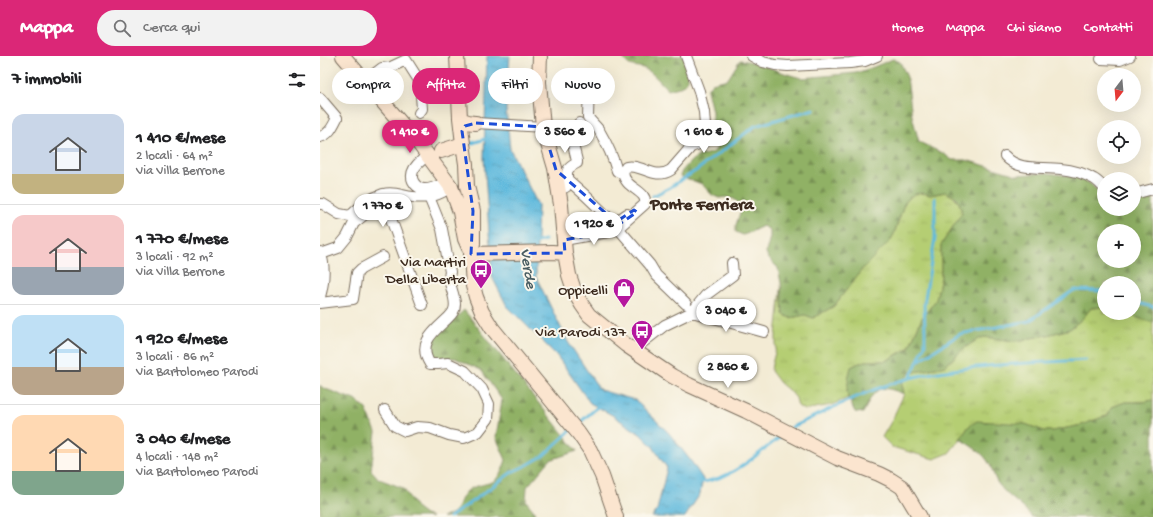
<!DOCTYPE html>
<html lang="it">
<meta charset="utf-8">
<style>
:root{--surface:#fff;--page:#f2f2f2;--text:#202124;--muted:#757577;--line:#e0e0e0;--accent:#db2777}
body{margin:0;font-family:"Gochi Hand",sans-serif;background:var(--page);color:var(--text);height:100vh;display:flex;flex-direction:column;font-size:15px;white-space:nowrap}
*{box-sizing:border-box;margin:0}
p{font-size:13px;color:var(--muted)}
.icon{flex:none;width:22px;height:22px;fill:none;stroke:currentColor;stroke-width:2;stroke-linecap:round;stroke-linejoin:round}
.map{position:relative;flex:1;overflow:hidden}
.side{display:flex;flex-direction:column;background:var(--surface);width:320px}
.side>*{flex:none}
.top-card{position:absolute;left:12px;top:12px;width:380px;height:36px;display:flex;gap:8px}
.needle{width:26px;rotate:196deg}
.controls{position:absolute;left:777px;top:12px;display:grid;gap:8px}
.controls a{display:grid;place-items:center;width:44px;height:44px;border-radius:50%;background:var(--surface);box-shadow:0 4px 16px #0002;font-size:20px}
.price{position:absolute;translate:-50% -34px;padding:0 9px;border-radius:14px;background:#fff;color:#222;font-size:13px;line-height:26px;filter:drop-shadow(0 1px 2px #0008)}
.price::after{content:'';position:absolute;left:50%;top:24px;width:12px;height:9px;margin-left:-6px;background:inherit;clip-path:polygon(0 0,100% 0,50% 100%)}
.price.active{background:var(--accent);color:#fff}
ul{padding:0;list-style:none}
li{display:flex;align-items:center;gap:12px;height:100px;padding:0 12px}
li+li{border-top:1px solid var(--line)}
li span{display:grid;place-items:center;flex:none;width:112px;height:80px;border-radius:12px;color:#555}
li>.icon{margin-inline-start:auto}
span .icon{width:48px;height:48px;fill:#fffc;stroke-width:1}
li b{font-size:17px}
h2{display:flex;justify-content:space-between;align-items:center;height:48px;padding:0 12px;font-size:17px}
.pill{padding:0 14px;border-radius:18px;background:var(--surface);box-shadow:0 4px 16px #0002;font-size:14px;line-height:36px}
.pill.active{background:var(--accent);color:#fff}
header{display:flex;align-items:center;gap:24px;box-sizing:border-box;height:56px;padding:0 20px;background:var(--accent);color:#fff}
header strong{font-size:19px}
nav{display:flex;gap:22px;margin-inline-start:auto;font-size:14px}
.search{width:280px;height:36px;background:var(--page);display:flex;align-items:center;gap:10px;box-sizing:border-box;padding:0 14px;border-radius:22px;color:var(--muted);font-size:15px}
main{display:flex;flex:1;min-height:0}
.map>svg:first-child{display:block}
.grass{fill:url(#grass-tufts);stroke:#787c48}
.forest{fill:url(#forest-firs);stroke:#666e42;fill-rule:evenodd}
.water{fill:url(#water-ripples);stroke:#4e727e}
.lines{fill:none;stroke-linecap:round;stroke-linejoin:round}
.stream{stroke:#60badd;stroke-width:3}
.street-casing{stroke:#7b6e5e;stroke-width:12}
.secondary-casing{stroke:#7b6e5e;stroke-width:16}
.street{stroke:#fff;stroke-width:10}
.secondary{stroke:#fbe5cf;stroke-width:14}
.marked{fill:none;stroke:#1d4ed8;stroke-width:3;stroke-dasharray:8 5;stroke-linejoin:round}
.labels{text-anchor:middle;stroke-width:4;stroke-linejoin:round;paint-order:stroke}
.poi-label{font-size:15px;fill:#3b2a1e;stroke:#fbf7ec;text-anchor:end}
.water-label{font-size:16px;font-style:italic;fill:#485c61;stroke:#fbf7ec}
.quarter-label{font-size:17px;font-weight:bold;fill:#3b2a1e;stroke:#fbf7ec}
</style>
<header>
<strong>Mappa</strong>
<div class="search"><svg class="icon" aria-label="search" viewBox="0 0 24 24"><circle cx="10" cy="10" r="6"/><path d="M15 15l6 6"/></svg>Cerca qui</div>
<nav><a>Home</a><a>Mappa</a><a>Chi siamo</a><a>Contatti</a></nav>
</header>
<main>
<section class="side">
<h2>7 immobili<svg class="icon" aria-label="filters" viewBox="0 0 24 24"><path d="M4 7h16M4 17h16"/><circle cx="9" cy="7" r="2"/><circle cx="15" cy="17" r="2"/></svg></h2>
<ul>
<li><span style="background:linear-gradient(#c9d6e8 75%,#c2b280 0)"><svg class="icon" aria-label="home" viewBox="0 0 24 24"><path d="M3 11l9-7 9 7M6 9v11h12V9"/></svg></span><div><b>1 410 €/mese</b><p>2 locali · 64 m²</p><p>Via Villa Berrone</p></div></li>
<li><span style="background:linear-gradient(#f6c9c9 65%,#9aa5b1 0)"><svg class="icon" aria-label="home" viewBox="0 0 24 24"><path d="M3 11l9-7 9 7M6 9v11h12V9"/></svg></span><div><b>1 770 €/mese</b><p>3 locali · 92 m²</p><p>Via Villa Berrone</p></div></li>
<li><span style="background:linear-gradient(#bfe0f5 65%,#b9a48a 0)"><svg class="icon" aria-label="home" viewBox="0 0 24 24"><path d="M3 11l9-7 9 7M6 9v11h12V9"/></svg></span><div><b>1 920 €/mese</b><p>3 locali · 86 m²</p><p>Via Bartolomeo Parodi</p></div></li>
<li><span style="background:linear-gradient(#ffd9b3 70%,#7fa58c 0)"><svg class="icon" aria-label="home" viewBox="0 0 24 24"><path d="M3 11l9-7 9 7M6 9v11h12V9"/></svg></span><div><b>3 040 €/mese</b><p>4 locali · 148 m²</p><p>Via Bartolomeo Parodi</p></div></li>
</ul>
</section>
<div class="map">
<svg width="833" height="461" viewBox="0 0 833 461">
<defs>
<pattern id="grass-tufts" width="24" height="20" patternUnits="userSpaceOnUse"><rect width="24" height="20" fill="#b5ce73"/><path d="M3 7l-1-3M5 7V3M7 7l1-3M15 17l-1-3M17 17v-4M19 17l1-3" fill="none" stroke="#9db163"/></pattern>
<pattern id="forest-firs" width="22" height="20" patternUnits="userSpaceOnUse"><rect width="22" height="20" fill="#90b165"/><path d="M5 1l3.5 6h-7zM16 11l3.5 6h-7z" fill="#779053"/></pattern>
<pattern id="water-ripples" width="26" height="14" patternUnits="userSpaceOnUse"><rect width="26" height="14" fill="#60badd"/><path d="M2 4q2-2 4 0t4 0M15 11q2-2 4 0t4 0" fill="none" stroke="#5097b3"/></pattern>
</defs>
<rect width="100%" height="100%" fill="#fbf7ec"/>
<filter id="ink" filterUnits="userSpaceOnUse"><feTurbulence type="fractalNoise" baseFrequency=".025" numOctaves="2"/><feDisplacementMap in="SourceGraphic" scale="8" xChannelSelector="R" yChannelSelector="G"/><feConvolveMatrix kernelMatrix="1 2 1 2 8 2 1 2 1" color-interpolation-filters="sRGB"/></filter>
<filter id="wash" filterUnits="userSpaceOnUse"><feTurbulence type="fractalNoise" baseFrequency=".012" numOctaves="4" result="noise"/><feDisplacementMap in="SourceGraphic" scale="16" xChannelSelector="R" yChannelSelector="G"/><feGaussianBlur stdDeviation="0.9" result="paint"/><feColorMatrix in="noise" values="0 0 0 0 0 0 0 0 0 0 0 0 0 0 0 0 0 1.4 0 .05"/><feComposite in="paint" operator="in"/></filter>
<g filter="url(#wash)">
<rect width="100%" height="100%" fill="#f3ebd4"/>
<path class="grass" d="M 625,136 C 637,142 639,144 642,157 L 621,189 L 621,221 L 616,244 L 602,262 L 589,291 L 566,305 L 545,305 L 537,308 L 531,311 L 527,334 L 528,342 L 511,349 L 484,354 L 478,350 L 476,342 L 471,336 L 460,327 L 451,315 L 452,308 L 456,293 L 456,279 L 461,233 L 463,258 L 470,262 L 485,259 L 493,262 L 514,250 L 543,212 L 570,185 L 574,178 L 584,148 L 589,142 L 595,138 L 603,137 L 611,139 Z
M 784,251 L 784,257 L 804,257 L 833,267 L 833,344 L 824,346 L 805,346 L 792,351 L 788,359 L 762,369 L 732,375 L 724,375 L 705,368 L 649,370 L 640,383 L 629,397 L 614,403 L 572,391 L 562,381 L 571,366 L 584,338 L 582,329 L 583,325 L 589,317 L 625,310 L 643,293 L 655,285 L 664,281 L 695,285 L 727,279 L 750,273 L 763,262 L 771,252 Z"/>
<path class="forest" d="M 303,0 L 364,0 L 368,17 L 368,24 L 363,30 L 348,34 C 342,28 334,18 327,14 C 318,8 307,14 303,0 Z
M 573,3 L 580,6 L 587,21 L 592,60 L 599,86 L 624,98 L 632,104 L 646,104 L 697,119 L 727,117 L 757,121 L 771,128 L 780,138 L 784,139 L 784,153 L 814,153 L 814,147 L 833,142 L 833,267 L 804,257 L 814,257 L 814,227 L 784,227 L 784,251 L 771,252 L 763,262 L 750,273 L 727,279 L 695,285 L 664,281 L 655,285 L 643,293 L 625,310 L 589,317 L 583,325 L 582,329 L 584,338 C 579,336 574,334 569,333 C 554,329 549,346 543,357 L 535,356 L 528,342 L 527,334 L 529,319 L 531,311 L 537,308 L 545,305 L 566,305 L 589,292 L 602,262 L 616,244 L 621,221 L 621,189 L 642,157 L 640,149 L 636,141 L 625,136 L 610,139 L 603,137 L 595,138 L 589,142 L 584,148 L 574,178 L 570,185 L 543,212 L 514,250 L 493,262 L 485,259 L 470,262 L 463,258 L 461,227 L 458,212 L 448,202 L 446,196 L 450,181 L 450,174 L 443,170 C 436,173 430,177 423,179 L 416,176 L 416,169 L 421,154 L 420,148 L 414,143 L 407,141 L 399,142 L 392,139 L 382,128 L 360,120 L 362,115 L 372,104 L 379,100 L 394,96 L 398,90 L 397,83 L 394,76 L 392,63 L 392,55 L 387,34 L 392,27 L 408,23 L 420,4 C 441,6 461,18 482,22 L 536,17 L 551,12 ZM 784,175 L 814,175 L 814,205 L 784,205 Z
M 144,254 L 257,395 L 230,404 L 207,431 L 206,445 L 214,455 L 215,461 L 122,461 C 142,458 137,441 150,433 C 157,429 168,428 175,425 L 182,415 L 186,404 L 176,381 L 182,344 L 161,314 L 135,302 L 113,303 L 110,292 L 114,282 Z
M 0,329 L 3,332 L 37,345 L 46,353 L 56,376 L 51,414 L 59,423 L 83,432 L 97,453 L 105,459 L 112,461 L 0,461 Z
M 833,344 L 833,461 L 712,461 C 702,448 686,440 677,426 C 673,419 672,410 667,404 C 661,395 649,389 640,383 L 649,370 L 657,365 L 705,368 L 724,375 L 732,375 L 762,369 L 788,359 L 792,351 L 805,346 L 824,346 Z"/>
<path class="water" d="M 167,0 L 190,0 L 186,53 L 190,93 L 218,149 L 216,221 L 248,286 L 280,334 L 315,344 L 349,377 L 371,405 L 383,423 L 380,438 L 365,461 L 332,461 L 337,454 L 347,412 L 333,391 L 320,378 L 292,359 L 270,347 L 237,300 L 187,250 L 172,221 L 164,102 Z"/>
<g class="lines">
<path class="stream" d="M 149,88 L 168,82
M 333,140 L 349,132 L 377,114 L 435,70 L 494,53
M 213,187 L 225,184
M 814,246 L 833,251
M 598,305 L 640,278 L 709,265 L 754,234 L 784,235
M 590,322 L 605,289 L 605,273 L 604,248 L 615,182 L 615,142
M 257,369 L 280,349
M 472,371 C 515,351 560,327 608,318 C 660,308 713,307 766,304
M 379,426 C 410,425 436,399 460,381
M 130,461 L 154,444 L 192,416 L 207,409 L 223,400 L 251,374"/>
</g>
</g>
<g filter="url(#ink)">
<g class="lines">
<g class="street-casing">
<path id="street" d="M 432,0 L 443,6 L 455,9 L 468,10 L 530,7 L 545,5 L 557,0
M 781,3 L 800,4 L 810,0
M 45,25 L 62,12 L 71,11 L 86,4 L 100,26 L 102,53 L 99,57
M 269,27 L 268,61 C 271,67 277,70 280,76 C 287,88 293,101 297,115 L 303,118
M 0,42 L 17,62 C 13,70 9,79 0,81
M 156,67 L 223,71
M 685,100 C 699,116 722,110 741,113 C 752,114 765,118 774,123 C 778,125 781,129 784,132
M 102,104 C 96,109 89,116 93,125 C 95,129 98,132 103,133 C 111,134 120,129 127,126
M 248,124 L 265,139 L 289,162 L 297,165 L 307,158
M 238,134 L 246,131 C 250,118 241,115 257,107 L 257,105 L 251,81 L 260,77 L 262,73 L 259,67
M 814,138 L 833,133
M 0,148 L 3,148 L 19,158 L 30,160 C 39,151 50,142 63,138 C 75,135 82,140 93,141 C 108,143 119,139 131,131
M 298,172 L 330,209 L 336,219 L 366,248
M 244,184 L 288,176 L 298,172 L 325,148 C 328,134 304,133 303,116 L 306,111 C 321,107 334,125 351,114 L 371,91 L 384,86 L 386,83 L 384,56 L 379,35 L 366,0
M 0,196 C 6,210 4,226 0,241
M 1,198 L 18,192 L 27,181 L 34,167 L 54,151 L 65,146 L 102,249
M 0,247 L 33,243 L 37,217 L 41,213 L 63,201
M 372,256 L 444,276
M 313,294 L 345,269 L 372,256 L 386,239 L 413,219 L 412,207
M 65,354 L 75,370 L 85,375 L 97,371 L 110,372 L 129,379 L 144,382 L 158,376 L 168,363 L 169,348 L 162,333 L 145,315 L 128,307 L 118,308 L 110,308 C 97,288 113,276 127,263 C 129,261 132,258 133,256 C 140,245 126,228 130,216 L 122,173 L 109,141"/>
</g>
<g class="secondary-casing">
<path id="secondary" d="M 23,0 L 100,89 L 131,131 L 140,156 L 145,183 L 149,192
M 137,0 L 140,62 L 143,88 L 146,108 L 147,130 L 153,155 L 153,187 L 151,198 L 153,230 L 156,241 L 162,256 L 172,272 L 259,378 L 270,394 L 282,420 L 296,461
M 220,0 L 219,26 L 223,71 L 235,112 L 241,149 L 245,197
M 140,62 C 145,66 149,67 156,67
M 121,95 L 143,88
M 151,198 L 232,196 L 245,197 L 249,219 L 255,237 L 262,249 L 269,259 L 306,289 L 352,320 L 369,329 L 426,355 L 517,402 L 559,418 L 571,424 L 582,431 L 600,461"/>
</g>
<use href="#street" class="street"/>
<use href="#secondary" class="secondary"/>
</g>
</g>
<path class="marked" d="M 156,67 L 223,71 L 236,114 L 296,166 L 314,154 L 317,156 L 288,176 L 244,184 L 245,197 L 151,198 L 153,155 L 142,75 L 145,70 Z"/>
<defs>
<g id="bus-pin" transform="scale(1.15)"><path d="M0 17L-7.5 6A9.5 9.5 0 1 1 7.5 6Z" fill="#b5179e" stroke="#fbf7ec"/><path d="M-5-6H5V4H4V6H2V4H-2V6H-4V4H-5ZM-3.5-4V0h7V-4ZM-3.5 1.2v1.5H-2V1.2ZM2 1.2v1.5H3.5V1.2Z" fill="#fff"/></g>
<g id="shop-pin" transform="scale(1.15)"><path d="M0 17L-7.5 6A9.5 9.5 0 1 1 7.5 6Z" fill="#b5179e" stroke="#fbf7ec"/><path d="M-5-2.5h2.3a2.7 3.5 0 0 1 5.4 0H5L5.5 6h-11ZM-1.5-2.5h3a1.5 2.3 0 0 0-3 0Z" fill="#fff"/></g>
</defs>
<g fill-rule="evenodd">
<use href="#bus-pin" x="161" y="214"/>
<use href="#shop-pin" x="304" y="233"/>
<use href="#bus-pin" x="322" y="275"/>
</g>
<g class="labels">
<g class="poi-label">
<text x="146" y="210">Via Martiri<tspan x="146" dy="17">Della Liberta</tspan></text>
<text x="288" y="238">Oppicelli</text>
<text x="306" y="280">Via Parodi 137</text>
</g>
<g class="water-label">
<text transform="translate(210 212) rotate(81)" y="6">Verde</text>
</g>
<g class="quarter-label">
<text x="382" y="153">Ponte Ferriera</text>
</g>
</g>
</svg>
<div class="controls">
<a><svg class="needle" viewBox="-14 -14 28 28"><path d="M0-13l5 13h-10z" fill="#e53935"/><path d="M0 13l5-13h-10z" fill="#757577"/></svg></a>
<a><svg class="icon" aria-label="locate" viewBox="0 0 24 24"><circle cx="12" cy="12" r="6"/><path d="M12 2v4M12 18v4M2 12h4M18 12h4"/></svg></a>
<a><svg class="icon" aria-label="layers" viewBox="0 0 24 24"><path d="M12 4l9 5-9 5-9-5zM3 14l9 5 9-5"/></svg></a>
<a>+</a>
<a>−</a>
</div>
<b class="price active" style="left:90px;top:98px">1 410 €</b>
<b class="price" style="left:245px;top:98px">3 560 €</b>
<b class="price" style="left:384px;top:98px">1 610 €</b>
<b class="price" style="left:63px;top:172px">1 770 €</b>
<b class="price" style="left:274px;top:190px">1 920 €</b>
<b class="price" style="left:406px;top:277px">3 040 €</b>
<b class="price" style="left:408px;top:333px">2 860 €</b>
<div class="top-card">
<a class="pill">Compra</a>
<a class="pill active">Affitta</a>
<a class="pill">Filtri</a>
<a class="pill">Nuovo</a>
</div>
</div>
</main>
